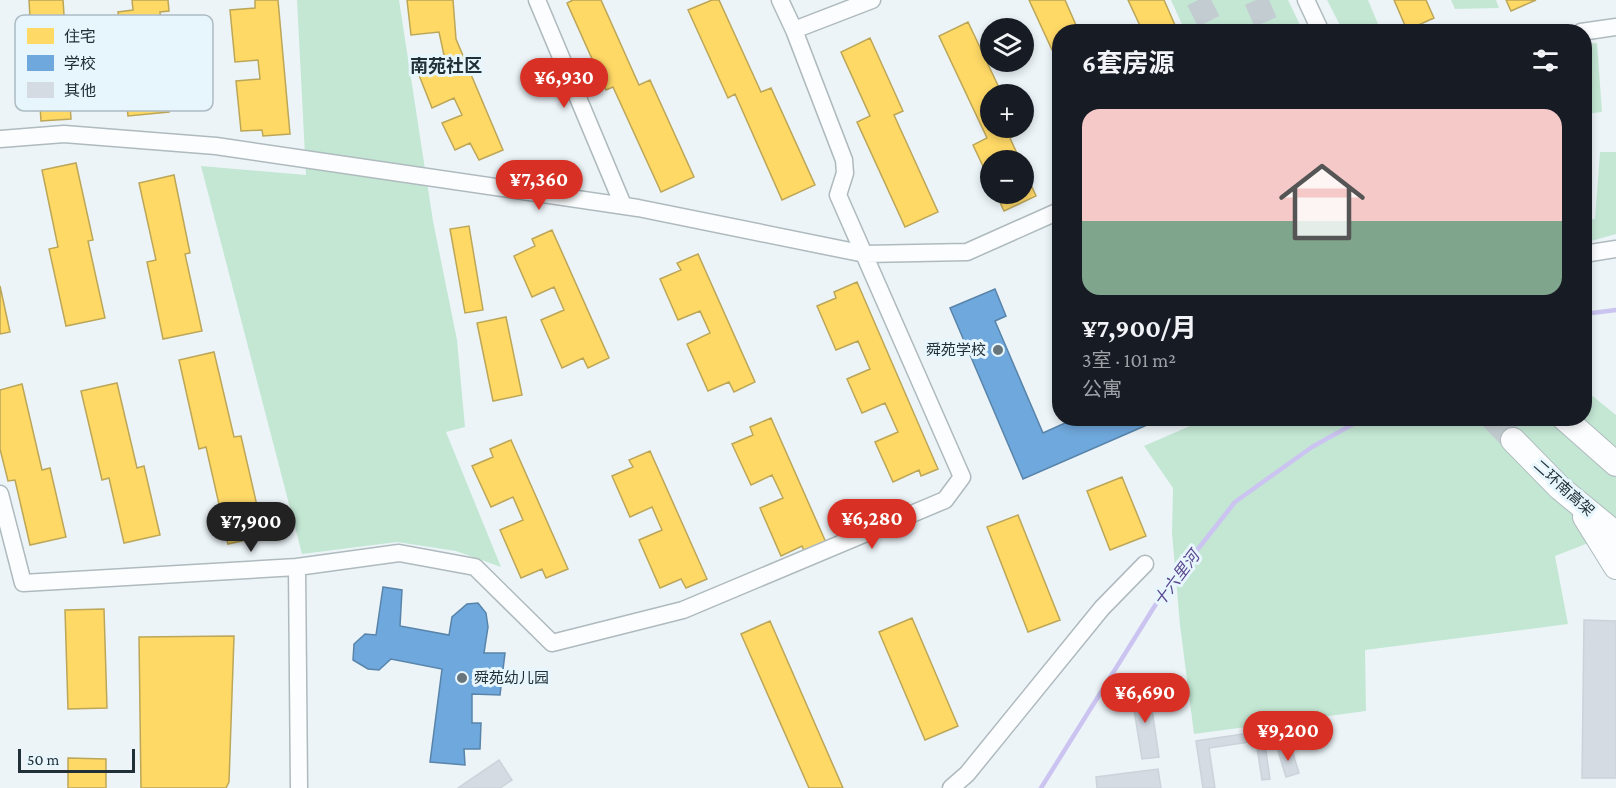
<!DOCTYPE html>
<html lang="zh">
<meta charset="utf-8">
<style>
:root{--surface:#171b24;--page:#20242c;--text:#f1f3f6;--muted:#9ea1a6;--line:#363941;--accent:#d93025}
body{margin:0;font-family:"Crimson Pro","Noto Sans SC",serif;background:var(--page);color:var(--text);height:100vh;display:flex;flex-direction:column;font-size:22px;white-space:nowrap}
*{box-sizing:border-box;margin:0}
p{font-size:20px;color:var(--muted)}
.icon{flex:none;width:33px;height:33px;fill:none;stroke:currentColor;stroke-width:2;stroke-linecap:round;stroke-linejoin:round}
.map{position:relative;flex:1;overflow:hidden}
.sheet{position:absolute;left:1052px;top:24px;width:540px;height:402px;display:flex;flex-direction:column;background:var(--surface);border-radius:24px;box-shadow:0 3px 9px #0003}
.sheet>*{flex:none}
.controls{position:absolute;left:980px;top:18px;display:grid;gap:12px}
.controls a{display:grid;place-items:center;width:54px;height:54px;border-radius:50%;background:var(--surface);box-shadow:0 3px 9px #0003;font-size:30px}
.scale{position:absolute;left:18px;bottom:15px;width:117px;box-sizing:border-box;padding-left:6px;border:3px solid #213037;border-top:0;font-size:16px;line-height:21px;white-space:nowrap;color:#213037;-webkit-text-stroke:4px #e7f6fd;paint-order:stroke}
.price{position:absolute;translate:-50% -51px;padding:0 14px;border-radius:21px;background:var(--accent);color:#fff;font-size:20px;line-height:39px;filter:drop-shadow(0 2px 3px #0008)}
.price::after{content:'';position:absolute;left:50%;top:36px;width:18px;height:14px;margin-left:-9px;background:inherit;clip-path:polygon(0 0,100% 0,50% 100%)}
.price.active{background:#222;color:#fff}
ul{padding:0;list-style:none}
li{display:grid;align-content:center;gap:12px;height:318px;padding:0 30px}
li+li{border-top:2px solid var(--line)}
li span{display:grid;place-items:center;height:186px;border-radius:18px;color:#555}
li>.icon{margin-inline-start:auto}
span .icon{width:108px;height:108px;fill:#fffc;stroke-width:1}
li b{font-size:26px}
h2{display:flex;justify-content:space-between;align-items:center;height:72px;padding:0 30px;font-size:26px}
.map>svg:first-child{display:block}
.green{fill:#c4e7d4}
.homes{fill:#ffd966;stroke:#bca658;stroke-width:1.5}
.schools{fill:#6fa8dc;stroke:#5884aa;stroke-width:1.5}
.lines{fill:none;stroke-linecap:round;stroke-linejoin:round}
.stream{stroke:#cbc4f0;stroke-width:4.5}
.building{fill:#d4dbe3;stroke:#ccd3da;stroke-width:1.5}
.highway-tunnel{stroke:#c3cdd1;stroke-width:24;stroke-dasharray:24 12;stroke-linecap:butt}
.minor-casing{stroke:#afbabe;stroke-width:19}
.highway-casing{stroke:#afbabe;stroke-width:26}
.minor{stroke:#fcfdfe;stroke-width:16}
.highway{stroke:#fcfdfe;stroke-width:24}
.poi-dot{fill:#68757b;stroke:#e7f6fd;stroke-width:2}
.labels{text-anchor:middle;stroke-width:6;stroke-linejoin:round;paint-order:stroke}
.poi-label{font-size:15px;fill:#213037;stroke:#e7f6fd;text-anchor:end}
.street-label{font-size:15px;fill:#213037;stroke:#e7f6fd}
.water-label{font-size:16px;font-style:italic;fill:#5b478f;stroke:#e7f6fd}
.quarter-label{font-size:18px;font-weight:bold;fill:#213037;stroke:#e7f6fd}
.key{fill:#e7f6fd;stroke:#acbbc2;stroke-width:1.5}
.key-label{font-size:16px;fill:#213037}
</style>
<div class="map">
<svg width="1616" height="788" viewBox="0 0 1616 788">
<rect width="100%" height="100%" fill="#ecf4f8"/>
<path class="green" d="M 297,0 L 399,0 L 433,221 L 457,340 L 465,427 L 446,432 L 501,567 L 456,551 L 397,542 L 302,554 L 201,166 L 306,175 Z
M 1171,0 L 1288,0 L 1303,31 L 1185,31 Z
M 1327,0 L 1368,0 L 1381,31 L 1343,31 Z
M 1451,0 L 1496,0 L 1499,8 L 1455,9 Z
M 1597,43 L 1602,112 L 1584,114 L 1584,44 Z
M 1600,152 L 1616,152 L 1616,234 L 1584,243 L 1584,220 L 1595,219 Z
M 1584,389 L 1616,415 L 1616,556 L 1591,542 L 1555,556 L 1568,624 L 1365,650 L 1366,711 L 1194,734 L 1180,625 L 1172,533 L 1173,488 L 1144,446 L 1206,419 L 1584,418 Z"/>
<path class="homes" d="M 29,0 L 63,0 L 71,119 L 41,121 L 34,18 L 30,18 Z
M 132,0 L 168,0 L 169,11 L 160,12 L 169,112 L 128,116 L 118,12 L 133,10 Z
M 255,0 L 278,0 L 290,134 L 263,136 L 262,130 L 241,131 L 236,81 L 260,79 L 258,60 L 235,62 L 230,10 L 255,8 Z
M 407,0 L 453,0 L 456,39 L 503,150 L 479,160 L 470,143 L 455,150 L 442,123 L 462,115 L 454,98 L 432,108 L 415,65 L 444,55 L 439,32 L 411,35 Z
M 573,0 L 601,0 L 639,85 L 650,80 L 694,177 L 661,192 L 613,87 L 606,90 L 567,3 Z
M 712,0 L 719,0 L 761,92 L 771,88 L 815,185 L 782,200 L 735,94 L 728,98 L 688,10 Z
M 1029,0 L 1065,0 L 1079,32 L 1059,32 L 1059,65 Z
M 1128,0 L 1164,0 L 1178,32 L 1143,32 Z
M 1394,0 L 1426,0 L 1434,18 L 1407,30 Z
M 1506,0 L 1536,0 L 1511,11 Z
M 968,22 L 1002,94 L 990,94 L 990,128 L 1017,128 L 1020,133 L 1010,138 L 1020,160 L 990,160 L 990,181 L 973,145 L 987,138 L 939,36 Z
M 870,38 L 903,111 L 894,115 L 938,212 L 905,227 L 857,122 L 870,116 L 841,52 Z
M 76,163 L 93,240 L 88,241 L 105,318 L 66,326 L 49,249 L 58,247 L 42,170 Z
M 1023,167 L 1036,196 L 1004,211 L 996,194 L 1023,194 Z
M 174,175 L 190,253 L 185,254 L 202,331 L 163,339 L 147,262 L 156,260 L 139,183 Z
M 469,226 L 483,310 L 465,313 L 450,229 Z
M 552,230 L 609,358 L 588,368 L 583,358 L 562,368 L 541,320 L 564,310 L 554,287 L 532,297 L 514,256 L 535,246 L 532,239 Z
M 698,254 L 755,382 L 734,392 L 729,382 L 708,391 L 687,344 L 710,333 L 700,311 L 678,320 L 660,279 L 681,270 L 677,263 Z
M 857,282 L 938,469 L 921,476 L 919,470 L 893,482 L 875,442 L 898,432 L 885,403 L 862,413 L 847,379 L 870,369 L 858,341 L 836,350 L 817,306 L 836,298 L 834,292 Z
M 0,286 L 10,332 L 0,334 Z
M 506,317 L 522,395 L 493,401 L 477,323 Z
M 214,352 L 234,437 L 241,436 L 264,536 L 228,544 L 206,447 L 199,449 L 179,360 Z
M 117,383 L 137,468 L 144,466 L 160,535 L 124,543 L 109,478 L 102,480 L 81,391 Z
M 22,384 L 42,470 L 50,468 L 66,537 L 30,545 L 15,480 L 8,481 L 0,449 L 0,390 Z
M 771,418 L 828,547 L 806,556 L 802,546 L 781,556 L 760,508 L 783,498 L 772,475 L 751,485 L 732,444 L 753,435 L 750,427 Z
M 511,440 L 568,569 L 546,578 L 542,569 L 521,578 L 500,530 L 523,520 L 513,497 L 491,507 L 472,466 L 493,457 L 490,449 Z
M 650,451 L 707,579 L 686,588 L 681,579 L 660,588 L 639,540 L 662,530 L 652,507 L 630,517 L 612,476 L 633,467 L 629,460 Z
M 1122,477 L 1146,536 L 1110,550 L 1087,491 Z
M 1018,515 L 1060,620 L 1028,632 L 987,527 Z
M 104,609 L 107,708 L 68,709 L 65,610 Z
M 912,618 L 958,726 L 925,740 L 879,632 Z
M 770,621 L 843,788 L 809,788 L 741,634 Z
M 234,636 L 229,782 L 226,788 L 141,788 L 139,637 Z
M 68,758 L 106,759 L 106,788 L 68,788 Z"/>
<path class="schools" d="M 995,289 L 1006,316 L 995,321 L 1043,433 L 1076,418 L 1163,418 L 1023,479 L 950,308 Z
M 383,587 L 402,590 L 400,626 L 449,635 L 452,617 L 467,604 L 478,603 L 486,613 L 488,627 L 484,653 L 505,653 L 500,695 L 472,694 L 472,723 L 481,723 L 480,749 L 464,749 L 465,765 L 430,762 L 442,669 L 391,659 L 379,670 L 368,669 L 353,660 L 354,644 L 365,634 L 376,635 Z"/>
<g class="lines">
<path class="stream" d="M 1584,314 L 1616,310
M 1041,788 L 1161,596 L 1235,502 L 1312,447 L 1364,418"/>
</g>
<path class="building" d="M 1584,620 L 1616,621 L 1616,778 L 1582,778 Z
M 1149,689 L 1159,757 L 1142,759 L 1131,691 Z
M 1263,731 L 1270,779 L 1262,780 L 1256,741 L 1209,748 L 1215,788 L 1203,788 L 1196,741 Z
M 1291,747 L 1299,773 L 1286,777 L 1278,751 Z
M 499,760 L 512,780 L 500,788 L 458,788 Z
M 1158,769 L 1161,788 L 1097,788 L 1096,777 Z"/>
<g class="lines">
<path class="highway-tunnel" d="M 1198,0 L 1214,32
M 1256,0 L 1270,32
M 1492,418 L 1513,440"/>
<g class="minor-casing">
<path id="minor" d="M 537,0 L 623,205
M 780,0 L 794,30 L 872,0
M 1306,0 L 1321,32
M 1581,32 L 1616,27
M 0,139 L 64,134 L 216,146 L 638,208 L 865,254 L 967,252 L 1059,211
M 1584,254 L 1616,249
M 0,494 L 23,583 L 297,567 L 299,788
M 297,567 L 399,553 L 475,567 L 552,643 L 683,610 L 945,500 L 962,477 L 838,195 L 845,173 L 844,160 L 794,30
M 951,788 L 967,774 L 1102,608 L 1145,564"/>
</g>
<g class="highway-casing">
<path id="highway" d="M 1564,418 L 1616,464
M 1513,440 L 1560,488 L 1616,534
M 1585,517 L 1616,567"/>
</g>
<use href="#minor" class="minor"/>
<use href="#highway" class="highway"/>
</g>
<g class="poi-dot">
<circle cx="998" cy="350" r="6"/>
<circle cx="462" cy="678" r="6"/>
</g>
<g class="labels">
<g class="poi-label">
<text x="986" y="355">舜苑学校</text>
<text x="474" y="683" text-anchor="start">舜苑幼儿园</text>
</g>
<g class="street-label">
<text transform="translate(1564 488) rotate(42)" y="5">二环南高架</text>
</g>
<g class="water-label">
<text transform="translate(1176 578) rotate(-53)" y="6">十六里河</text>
</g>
<g class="quarter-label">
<text x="446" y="72">南苑社区</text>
</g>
</g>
<rect x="15" y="15" width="198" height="96" rx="9" class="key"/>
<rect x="27" y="28" width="27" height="16" fill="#ffd966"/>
<rect x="27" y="55" width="27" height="16" fill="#6fa8dc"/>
<rect x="27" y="82" width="27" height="16" fill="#d4dbe3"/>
<g class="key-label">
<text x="64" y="42">住宅</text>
<text x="64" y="69">学校</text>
<text x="64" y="96">其他</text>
</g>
</svg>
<div class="controls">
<a><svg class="icon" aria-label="layers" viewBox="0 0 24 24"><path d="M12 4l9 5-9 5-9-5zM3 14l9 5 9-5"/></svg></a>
<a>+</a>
<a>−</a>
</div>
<div class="scale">50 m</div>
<b class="price" style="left:564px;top:109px">¥6,930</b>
<b class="price" style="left:539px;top:211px">¥7,360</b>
<b class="price" style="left:872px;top:550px">¥6,280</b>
<b class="price active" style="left:251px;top:553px">¥7,900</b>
<b class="price" style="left:1145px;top:724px">¥6,690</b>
<b class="price" style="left:1288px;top:762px">¥9,200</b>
<section class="sheet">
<h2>6套房源<svg class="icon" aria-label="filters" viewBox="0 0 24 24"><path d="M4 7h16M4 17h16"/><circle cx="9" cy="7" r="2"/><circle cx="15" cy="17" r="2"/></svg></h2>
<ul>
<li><span style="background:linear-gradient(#f6c9c9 60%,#7fa58c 0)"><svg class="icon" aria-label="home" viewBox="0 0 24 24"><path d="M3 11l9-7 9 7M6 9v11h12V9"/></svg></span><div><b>¥7,900/月</b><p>3室 · 101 m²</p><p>公寓</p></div></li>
</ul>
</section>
</div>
